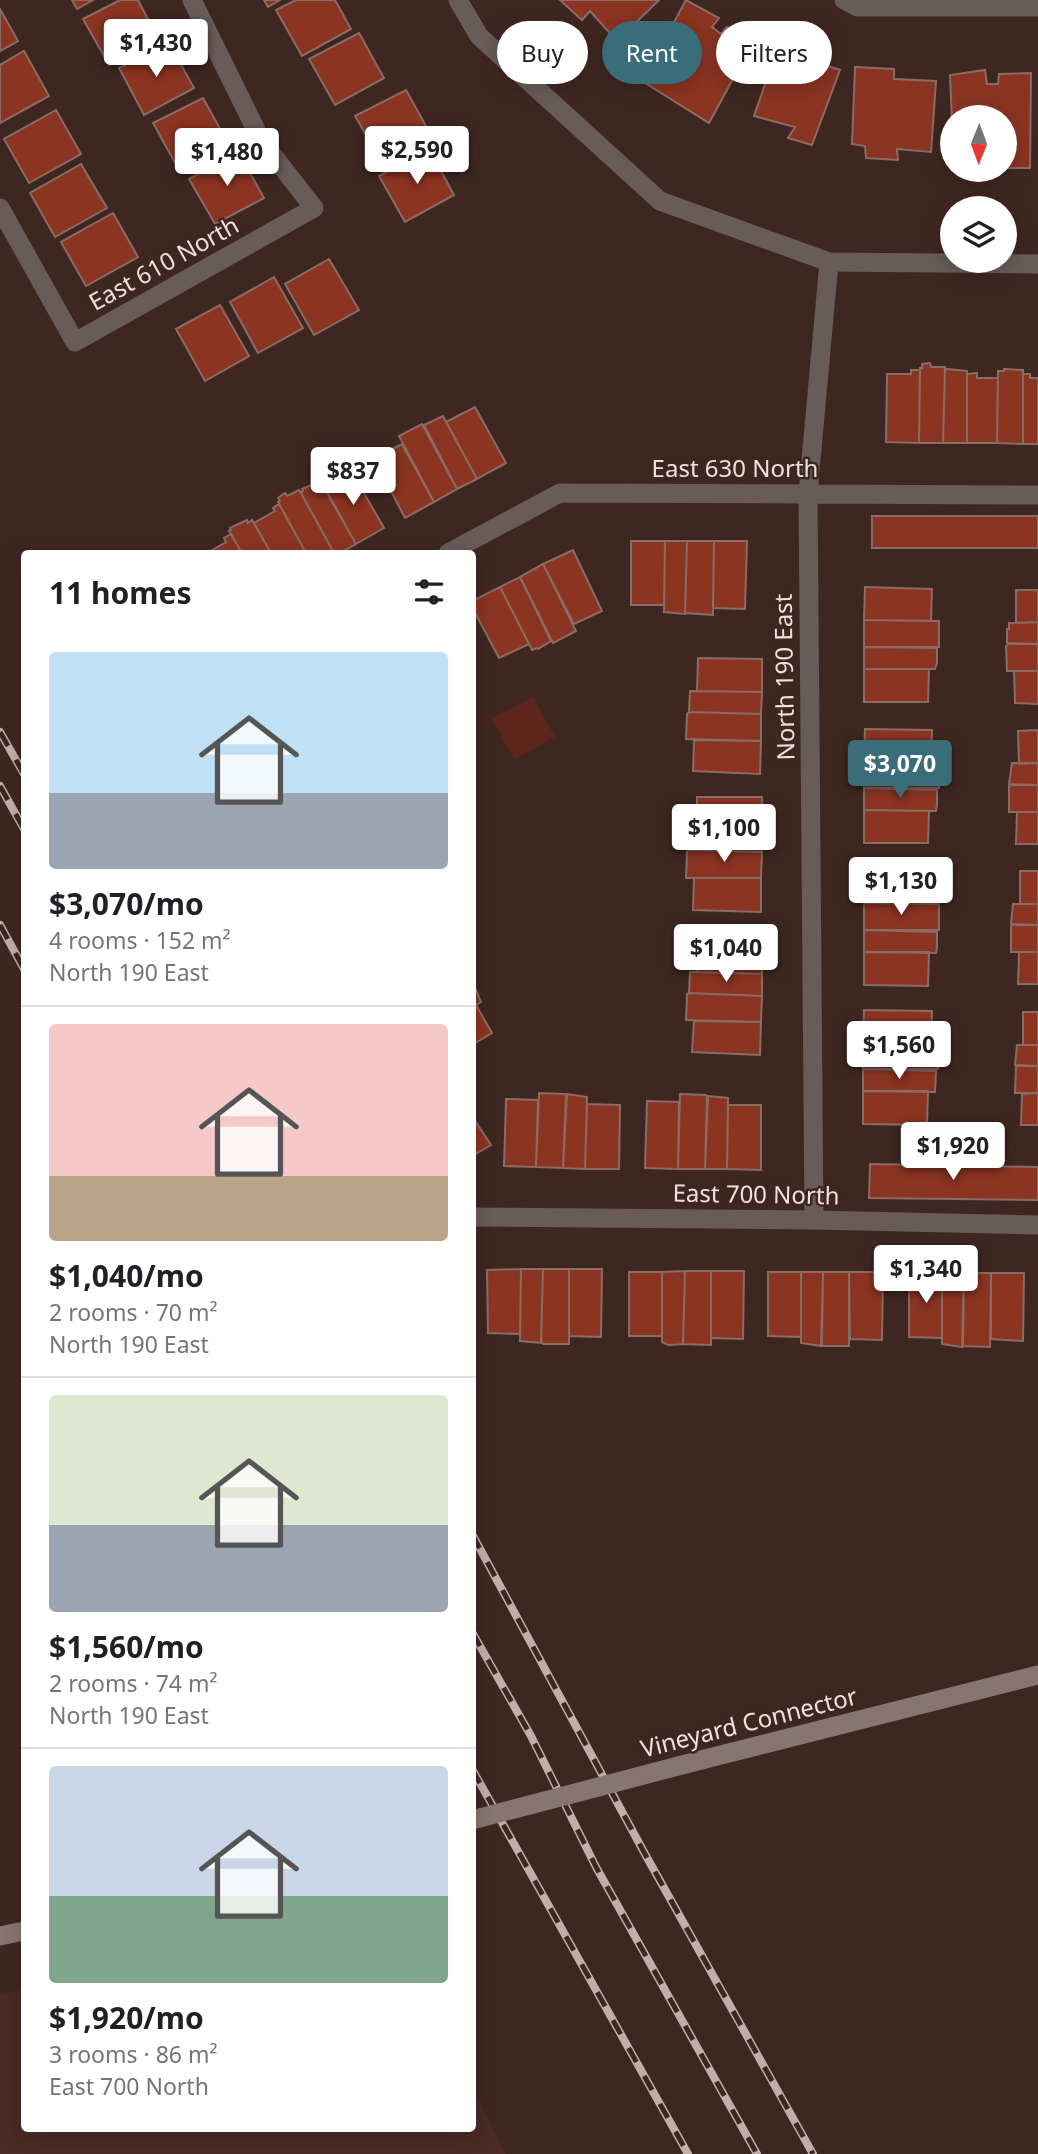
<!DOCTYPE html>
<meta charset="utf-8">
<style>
:root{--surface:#fff;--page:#f6f6f6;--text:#202124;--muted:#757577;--line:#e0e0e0;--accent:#386d79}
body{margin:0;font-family:"Noto Sans",sans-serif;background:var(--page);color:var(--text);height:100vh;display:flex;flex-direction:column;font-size:26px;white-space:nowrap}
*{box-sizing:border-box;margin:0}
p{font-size:23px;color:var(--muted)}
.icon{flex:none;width:38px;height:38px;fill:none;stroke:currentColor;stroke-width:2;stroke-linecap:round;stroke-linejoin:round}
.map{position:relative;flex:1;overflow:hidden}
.panel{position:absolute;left:21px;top:550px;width:455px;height:1582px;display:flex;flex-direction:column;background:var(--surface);border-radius:7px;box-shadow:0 4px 18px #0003}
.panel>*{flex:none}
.hud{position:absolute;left:497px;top:21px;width:436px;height:63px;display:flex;gap:14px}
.needle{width:46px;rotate:181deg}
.controls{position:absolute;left:940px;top:105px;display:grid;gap:14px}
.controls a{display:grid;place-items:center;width:77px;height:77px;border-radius:50%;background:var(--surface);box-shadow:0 4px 18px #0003;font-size:35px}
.price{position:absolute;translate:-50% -60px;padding:0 16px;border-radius:7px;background:#fff;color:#222;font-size:23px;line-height:46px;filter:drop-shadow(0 2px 4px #0008)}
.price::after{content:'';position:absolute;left:50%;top:42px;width:21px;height:16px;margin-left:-10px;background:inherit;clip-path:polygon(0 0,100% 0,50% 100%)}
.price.selected{background:var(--accent);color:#fff}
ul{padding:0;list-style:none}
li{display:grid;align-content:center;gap:14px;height:371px;padding:0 28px}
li+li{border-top:2px solid var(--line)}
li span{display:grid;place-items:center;height:217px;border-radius:7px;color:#555}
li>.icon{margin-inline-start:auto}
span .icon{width:126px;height:126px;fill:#fffc;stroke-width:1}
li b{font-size:30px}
h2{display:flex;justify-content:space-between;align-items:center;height:84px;padding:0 28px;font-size:30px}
.tag{padding:0 24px;border-radius:32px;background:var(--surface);box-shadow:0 4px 18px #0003;font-size:24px;line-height:63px}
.tag.selected{background:var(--accent);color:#fff}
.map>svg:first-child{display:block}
.built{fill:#4b2b24}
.green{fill:#5e261a}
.building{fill:#8b3422;stroke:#8a6c66;stroke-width:2}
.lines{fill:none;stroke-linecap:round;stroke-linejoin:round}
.minor{stroke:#685c59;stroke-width:19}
.tertiary{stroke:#685c59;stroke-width:19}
.secondary{stroke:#897570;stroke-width:19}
.rail-casing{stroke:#c1aea9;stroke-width:8}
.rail{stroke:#3f2721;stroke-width:5;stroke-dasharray:16;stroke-linecap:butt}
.secondary-bridge{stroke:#897570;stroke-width:19}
.labels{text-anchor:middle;stroke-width:5;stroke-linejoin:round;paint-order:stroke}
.street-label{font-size:24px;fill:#f1e0dc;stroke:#3f2721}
</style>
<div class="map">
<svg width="1038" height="2154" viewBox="0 0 1038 2154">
<rect width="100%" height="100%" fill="#3f2721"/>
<path class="built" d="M 24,1989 L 24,2128 L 472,2128 L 473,2088 L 506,2154 L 0,2154 L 0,1995 Z"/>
<path class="green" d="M 533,697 L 555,737 L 514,759 L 492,719 Z"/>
<path class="building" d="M 72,0 L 93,0 L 77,9 Z
M 120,0 L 138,0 L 158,39 L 109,65 L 83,19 Z
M 264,0 L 280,0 L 268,7 Z
M 296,0 L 335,0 L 351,29 L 302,56 L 276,10 Z
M 560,0 L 659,0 L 617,41 L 590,11 L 582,20 Z
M 686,0 L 719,18 L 712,27 L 721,34 L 727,27 L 754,40 L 709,123 L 642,81 Z
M 0,9 L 18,41 L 0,51 Z
M 359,33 L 384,78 L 335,105 L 309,59 Z
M 169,43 L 194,88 L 144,115 L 119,68 Z
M 777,50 L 840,70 L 812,145 L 788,138 L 795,127 L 754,116 Z
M 24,51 L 49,96 L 0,123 L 0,65 Z
M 855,67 L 894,69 L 894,79 L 936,81 L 931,152 L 897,149 L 898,160 L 866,158 L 865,146 L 852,144 Z
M 985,70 L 987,84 L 998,84 L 999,74 L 1031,73 L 1030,168 L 1004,168 L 1004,117 L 952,117 L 952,122 L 950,75 Z
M 406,90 L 431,135 L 381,161 L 355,116 Z
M 203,98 L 228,143 L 179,170 L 153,123 Z
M 56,110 L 81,154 L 29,183 L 4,139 Z
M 430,150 L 454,195 L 405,222 L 379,176 Z
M 239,153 L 264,198 L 215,224 L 189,179 Z
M 81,164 L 107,208 L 55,237 L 30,193 Z
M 113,213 L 138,257 L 86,286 L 61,242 Z
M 329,259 L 359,310 L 314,335 L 285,284 Z
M 274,277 L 303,328 L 258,353 L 230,302 Z
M 220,305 L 249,356 L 205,381 L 176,329 Z
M 930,363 L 931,367 L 945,367 L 943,443 L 919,443 L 920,368 L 922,368 L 922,364 Z
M 947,369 L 967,371 L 967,443 L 943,443 L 945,370 Z
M 1004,369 L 1023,370 L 1023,444 L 997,443 L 998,371 L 1004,371 Z
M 911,370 L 920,370 L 919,443 L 886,442 L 887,374 L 911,374 Z
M 977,373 L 977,378 L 998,378 L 997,443 L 967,443 L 967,374 Z
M 1023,374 L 1030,374 L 1030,378 L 1038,378 L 1038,444 L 1023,444 Z
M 475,407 L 506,463 L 477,479 L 446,422 Z
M 443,416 L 477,479 L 457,489 L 424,425 Z
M 422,424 L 457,489 L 434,502 L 399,436 Z
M 402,444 L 434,502 L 405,518 L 374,458 Z
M 352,472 L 384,528 L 356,544 L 322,484 L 328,480 L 330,483 Z
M 321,481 L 356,544 L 340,553 L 334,553 L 301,493 L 303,491 L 302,489 Z
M 299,490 L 301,493 L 334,553 L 306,553 L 278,502 L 280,501 L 278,498 L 285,493 L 287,496 Z
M 279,504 L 306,553 L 271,553 L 254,523 L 275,511 L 273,508 Z
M 872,516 L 1038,516 L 1038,548 L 872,548 Z
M 247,520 L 248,523 L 252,520 L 271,553 L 242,553 L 229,531 L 231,530 L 230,528 Z
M 231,534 L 242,553 L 207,553 L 226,542 L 224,538 Z
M 631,541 L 665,541 L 664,605 L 631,605 Z
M 665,541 L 687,541 L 685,614 L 664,612 Z
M 687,541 L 714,541 L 713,615 L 685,613 Z
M 714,541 L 747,541 L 745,609 L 713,608 Z
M 573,550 L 602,611 L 574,624 L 543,564 Z
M 543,564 L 576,631 L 553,643 L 520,577 Z
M 520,577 L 551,641 L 538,649 L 537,648 L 532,650 L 500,587 Z
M 500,587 L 529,644 L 499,658 L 472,607 L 472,601 Z
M 865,587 L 932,589 L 931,621 L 864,620 Z
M 1016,590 L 1038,590 L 1038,622 L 1016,623 Z
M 864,620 L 939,621 L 939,647 L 864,647 Z
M 1038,622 L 1038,644 L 1007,643 L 1007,629 L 1009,629 L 1009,623 Z
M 1009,644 L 1038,644 L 1038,671 L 1007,671 L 1006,646 Z
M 864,647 L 937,648 L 937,663 L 935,669 L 864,669 Z
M 698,658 L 762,659 L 762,692 L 697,691 Z
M 864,669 L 929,669 L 928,702 L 864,702 Z
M 1014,671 L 1038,671 L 1038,704 L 1015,703 Z
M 690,691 L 762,692 L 761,714 L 689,712 Z
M 689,712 L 761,714 L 761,741 L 686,739 L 687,714 Z
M 865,729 L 932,730 L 931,762 L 864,761 Z
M 1038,730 L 1038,763 L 1019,764 L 1018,731 Z
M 694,740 L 761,741 L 760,774 L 693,771 Z
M 864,761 L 939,763 L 939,788 L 864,788 Z
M 1012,763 L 1038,763 L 1038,785 L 1009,784 Z
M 1011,785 L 1038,785 L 1038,812 L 1009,812 L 1009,786 Z
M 864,788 L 937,790 L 937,805 L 936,811 L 864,810 Z
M 697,797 L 762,797 L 762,830 L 697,829 Z
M 864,810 L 929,811 L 928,843 L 864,843 Z
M 1017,812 L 1038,812 L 1038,844 L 1016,844 Z
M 690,829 L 762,830 L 762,852 L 689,850 Z
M 689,850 L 762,852 L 761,878 L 686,878 L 687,852 Z
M 865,870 L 932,872 L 931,904 L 864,903 Z
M 1020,871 L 1038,871 L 1038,904 L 1020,904 Z
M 694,878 L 761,878 L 761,912 L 693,910 Z
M 864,903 L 939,904 L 939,930 L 864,930 Z
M 1013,904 L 1038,904 L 1038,925 L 1011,924 Z
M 1013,925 L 1038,925 L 1038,952 L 1011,952 L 1011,926 Z
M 864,930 L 937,932 L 937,947 L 936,953 L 864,952 Z
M 698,940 L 763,941 L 762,974 L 697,972 Z
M 864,952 L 929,952 L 928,986 L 864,985 Z
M 1019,952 L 1038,952 L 1038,984 L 1018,984 Z
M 690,972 L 762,974 L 762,996 L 689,993 Z
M 473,983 L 481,1002 L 472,1007 L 472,983 Z
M 689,993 L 762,996 L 761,1022 L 686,1020 L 687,994 Z
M 476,1005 L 492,1033 L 472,1045 L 472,1007 Z
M 864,1010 L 932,1011 L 931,1043 L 863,1042 Z
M 1023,1012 L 1038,1012 L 1038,1045 L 1023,1045 Z
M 694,1021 L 761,1022 L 760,1055 L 692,1052 Z
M 863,1042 L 938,1044 L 938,1069 L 863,1069 Z
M 1017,1045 L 1038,1045 L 1038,1066 L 1015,1065 Z
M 1016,1066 L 1038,1066 L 1038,1093 L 1015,1093 Z
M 863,1069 L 936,1071 L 935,1092 L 863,1091 Z
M 863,1091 L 928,1091 L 927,1125 L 863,1124 Z
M 539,1093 L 565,1094 L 566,1096 L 563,1168 L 536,1167 Z
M 1038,1093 L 1038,1125 L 1021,1125 L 1022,1094 Z
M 567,1094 L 587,1097 L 585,1169 L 563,1168 Z
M 680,1094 L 706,1095 L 707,1097 L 705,1169 L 678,1169 Z
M 708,1096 L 728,1098 L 727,1169 L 705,1169 Z
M 506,1099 L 538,1100 L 536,1167 L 504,1166 Z
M 647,1101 L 679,1102 L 678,1169 L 645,1168 Z
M 587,1104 L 620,1105 L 619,1169 L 585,1169 Z
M 728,1105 L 761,1105 L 761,1170 L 727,1169 Z
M 472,1116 L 491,1145 L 472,1156 Z
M 870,1164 L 1038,1167 L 1038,1200 L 869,1198 Z
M 521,1269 L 543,1269 L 541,1343 L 520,1341 Z
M 521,1269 L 520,1334 L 488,1333 L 487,1270 Z
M 543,1269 L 569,1269 L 569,1344 L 543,1344 L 541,1341 Z
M 569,1269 L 602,1269 L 601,1337 L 569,1336 Z
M 685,1271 L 711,1271 L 711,1345 L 683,1344 Z
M 685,1271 L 683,1344 L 668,1345 L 662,1342 L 662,1272 Z
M 711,1271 L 744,1271 L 743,1339 L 711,1338 Z
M 629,1272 L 662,1272 L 662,1336 L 629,1336 Z
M 768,1272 L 801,1272 L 801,1337 L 768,1336 Z
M 801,1272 L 823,1272 L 821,1346 L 801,1343 Z
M 823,1272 L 849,1272 L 849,1346 L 823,1346 L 822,1344 Z
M 849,1272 L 883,1272 L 882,1340 L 850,1339 Z
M 909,1273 L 942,1273 L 942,1338 L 909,1337 Z
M 942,1273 L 964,1273 L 962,1347 L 942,1344 Z
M 964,1273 L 991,1273 L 990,1347 L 963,1346 Z
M 991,1273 L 1024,1273 L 1023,1341 L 991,1339 Z"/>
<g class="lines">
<path class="minor" d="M 844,0 L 857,7 L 1038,7
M 0,208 L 75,342 L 314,208 L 261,140 L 192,0
M 448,553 L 560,493 L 1038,495
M 472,1217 L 814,1220 L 1038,1225
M 814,1220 L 808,493 L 829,262"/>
<path class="tertiary" d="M 458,0 L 479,36 L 660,201 L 829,262 L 1038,264"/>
<path class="secondary" d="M 705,1759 L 1038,1675
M 0,1936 L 24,1931"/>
<g class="rail-casing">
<path id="rail" d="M 0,732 L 24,774
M 0,786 L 24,829
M 0,925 L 24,969
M 472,1534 L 645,1854 L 813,2154
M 472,1632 L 531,1736 L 596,1867 L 757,2154
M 472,1769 L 688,2154"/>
</g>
<use href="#rail" class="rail"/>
<path class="secondary-bridge" d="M 472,1820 L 705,1759"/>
</g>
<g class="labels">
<g class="street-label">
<text transform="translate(164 264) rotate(-29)" y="8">East 610 North</text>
<text x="735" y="477">East 630 North</text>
<text transform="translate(785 677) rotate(-91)" y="8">North 190 East</text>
<text transform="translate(756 1195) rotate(1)" y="8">East 700 North</text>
<text transform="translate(749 1723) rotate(-14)" y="8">Vineyard Connector</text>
</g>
</g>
</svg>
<div class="controls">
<a><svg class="needle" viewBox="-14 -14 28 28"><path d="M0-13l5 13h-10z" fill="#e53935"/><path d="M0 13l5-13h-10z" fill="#757577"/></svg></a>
<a><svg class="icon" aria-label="layers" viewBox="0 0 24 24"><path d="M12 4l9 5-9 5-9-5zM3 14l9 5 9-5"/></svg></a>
</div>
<b class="price" style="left:156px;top:79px">$1,430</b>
<b class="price" style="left:417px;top:186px">$2,590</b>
<b class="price" style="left:227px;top:188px">$1,480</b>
<b class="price" style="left:353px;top:507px">$837</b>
<b class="price selected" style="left:900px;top:800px">$3,070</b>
<b class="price" style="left:724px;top:864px">$1,100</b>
<b class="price" style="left:901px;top:917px">$1,130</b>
<b class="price" style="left:726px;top:984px">$1,040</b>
<b class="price" style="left:899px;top:1081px">$1,560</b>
<b class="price" style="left:953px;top:1182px">$1,920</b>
<b class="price" style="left:926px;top:1305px">$1,340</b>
<div class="hud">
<a class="tag">Buy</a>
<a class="tag selected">Rent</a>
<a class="tag">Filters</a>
</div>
<section class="panel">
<h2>11 homes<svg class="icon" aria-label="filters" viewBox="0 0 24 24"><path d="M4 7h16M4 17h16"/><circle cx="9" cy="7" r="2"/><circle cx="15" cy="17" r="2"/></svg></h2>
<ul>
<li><span style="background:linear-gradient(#bfe0f5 65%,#9aa5b1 0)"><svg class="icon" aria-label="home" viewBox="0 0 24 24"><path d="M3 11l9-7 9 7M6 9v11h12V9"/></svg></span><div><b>$3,070/mo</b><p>4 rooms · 152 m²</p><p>North 190 East</p></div></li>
<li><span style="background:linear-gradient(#f6c9c9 70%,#b9a48a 0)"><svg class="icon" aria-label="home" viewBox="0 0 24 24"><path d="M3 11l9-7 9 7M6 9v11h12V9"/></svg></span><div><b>$1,040/mo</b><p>2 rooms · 70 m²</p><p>North 190 East</p></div></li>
<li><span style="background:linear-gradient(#dfe7d0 60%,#9aa5b1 0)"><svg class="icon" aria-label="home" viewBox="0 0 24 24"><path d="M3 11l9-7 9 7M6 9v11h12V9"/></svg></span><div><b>$1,560/mo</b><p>2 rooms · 74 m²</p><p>North 190 East</p></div></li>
<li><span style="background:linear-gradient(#c9d6e8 60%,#7fa58c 0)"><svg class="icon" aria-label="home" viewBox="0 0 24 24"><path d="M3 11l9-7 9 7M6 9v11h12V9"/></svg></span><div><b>$1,920/mo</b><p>3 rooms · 86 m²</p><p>East 700 North</p></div></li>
</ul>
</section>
</div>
